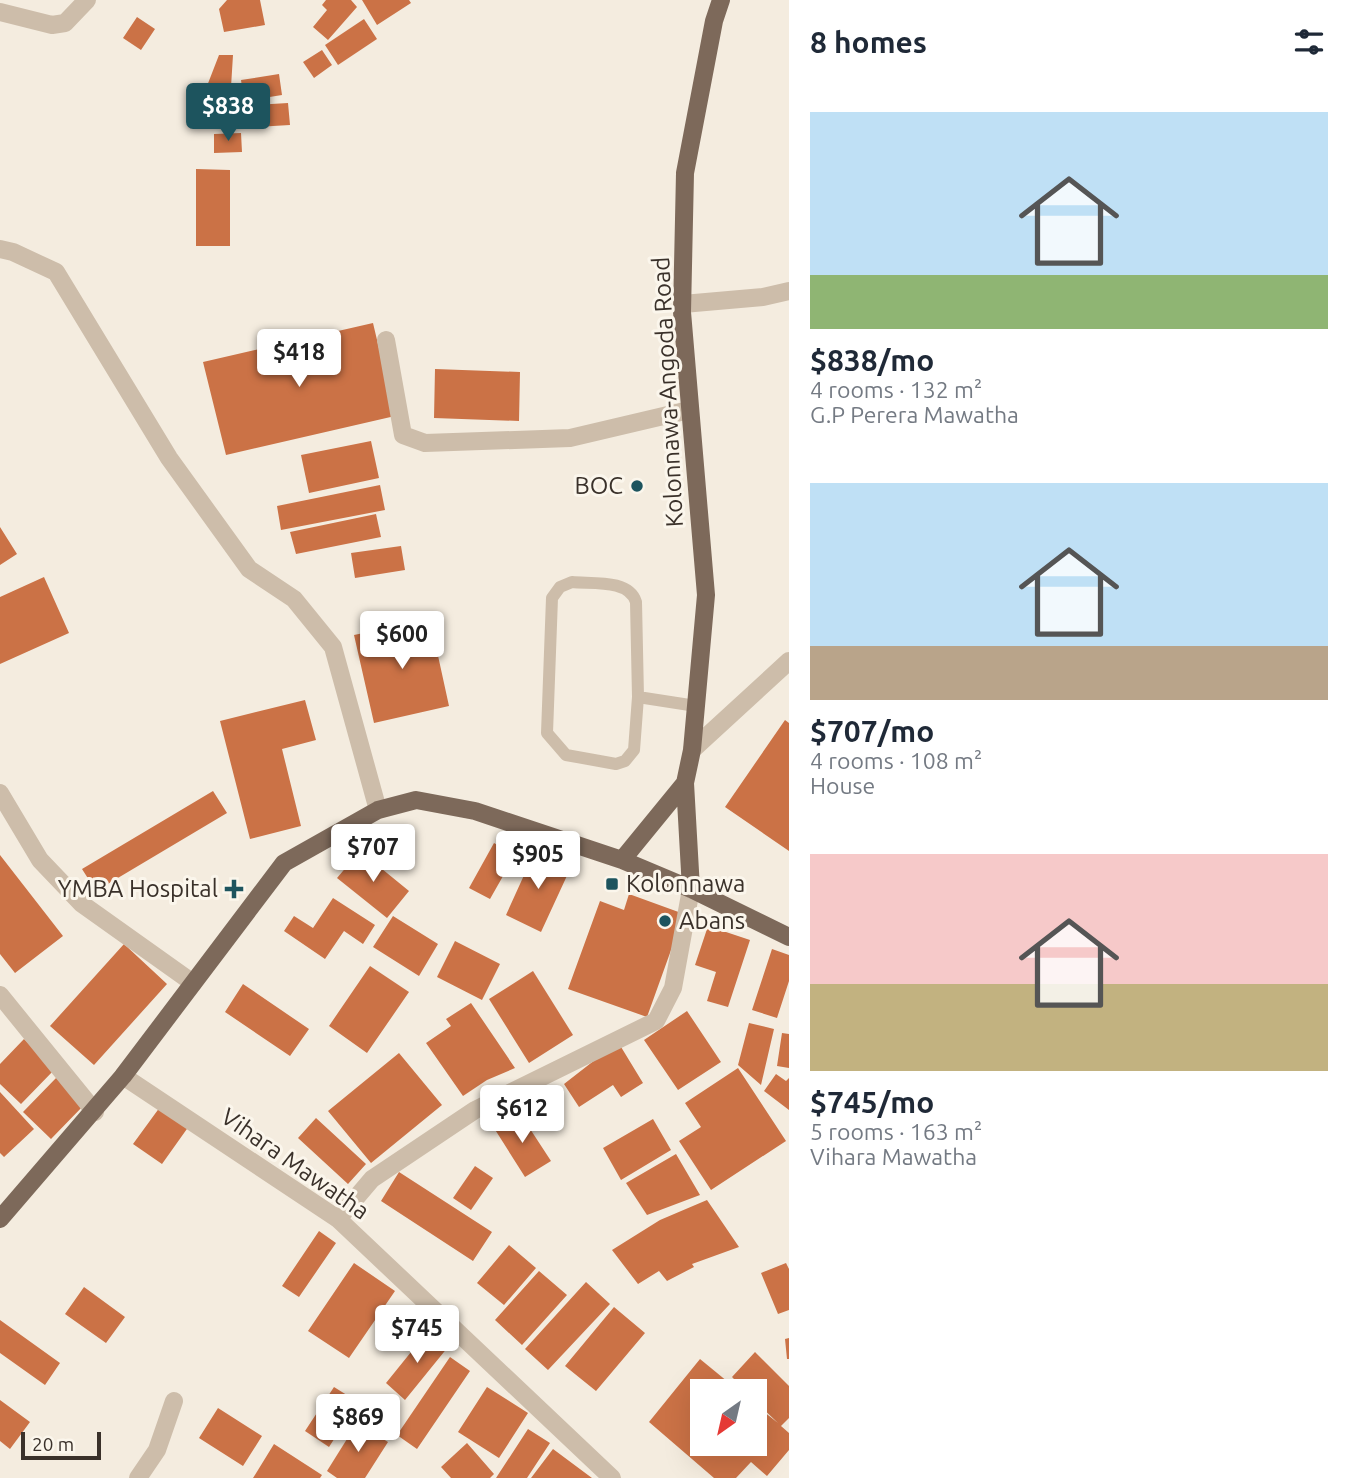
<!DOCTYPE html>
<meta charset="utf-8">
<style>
:root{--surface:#fff;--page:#f2f2f3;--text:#1f2937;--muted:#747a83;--accent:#1d545e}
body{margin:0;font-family:Ubuntu,sans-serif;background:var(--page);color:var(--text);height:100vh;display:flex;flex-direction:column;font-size:26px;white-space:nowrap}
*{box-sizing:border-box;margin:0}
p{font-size:23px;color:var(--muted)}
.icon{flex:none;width:38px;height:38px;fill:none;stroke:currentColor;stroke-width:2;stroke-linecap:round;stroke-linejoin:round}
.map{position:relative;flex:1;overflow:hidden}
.panel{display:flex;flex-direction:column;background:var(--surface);width:560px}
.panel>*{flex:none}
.needle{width:46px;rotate:214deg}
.fabs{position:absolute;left:690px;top:1379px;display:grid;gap:14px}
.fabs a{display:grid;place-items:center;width:77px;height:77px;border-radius:0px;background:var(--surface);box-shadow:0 7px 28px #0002;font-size:35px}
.scale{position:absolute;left:21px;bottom:18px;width:80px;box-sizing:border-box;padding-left:7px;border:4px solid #3a312a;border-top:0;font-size:19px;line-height:24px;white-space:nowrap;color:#3a312a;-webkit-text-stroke:5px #fbf6ec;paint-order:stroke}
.price{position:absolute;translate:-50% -60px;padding:0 16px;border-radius:7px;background:#fff;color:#222;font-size:23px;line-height:46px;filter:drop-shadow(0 2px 4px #0008)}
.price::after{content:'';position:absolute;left:50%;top:42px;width:21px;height:16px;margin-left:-10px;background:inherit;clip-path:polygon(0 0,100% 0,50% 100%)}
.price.current{background:var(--accent);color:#fff}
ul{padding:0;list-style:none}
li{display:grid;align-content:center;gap:14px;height:371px;padding:0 21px}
li span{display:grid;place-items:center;height:217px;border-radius:0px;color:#555}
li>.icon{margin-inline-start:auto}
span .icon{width:126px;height:126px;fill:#fffc;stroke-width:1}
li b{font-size:30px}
h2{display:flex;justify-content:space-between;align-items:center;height:84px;padding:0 21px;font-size:30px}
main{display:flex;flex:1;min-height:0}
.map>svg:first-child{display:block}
.building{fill:#cb7246}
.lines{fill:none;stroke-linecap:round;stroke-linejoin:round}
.service{stroke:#cdbdaa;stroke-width:12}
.minor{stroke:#cdbdaa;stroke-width:18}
.tertiary{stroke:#cdbdaa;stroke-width:18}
.primary{stroke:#7d695a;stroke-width:18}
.poi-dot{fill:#1d545e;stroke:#fbf6ec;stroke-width:2.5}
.labels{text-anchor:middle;stroke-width:6;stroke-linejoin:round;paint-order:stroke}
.street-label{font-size:24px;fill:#3a312a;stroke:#fbf6ec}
.poi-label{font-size:24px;fill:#3a312a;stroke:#fbf6ec;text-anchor:end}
</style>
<main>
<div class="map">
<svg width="789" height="1478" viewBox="0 0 789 1478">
<rect width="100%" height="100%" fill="#f4ecdf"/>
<path class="building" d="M 227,0 L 260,0 L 265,25 L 224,32 L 219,9 Z
M 326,0 L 351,0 L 357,7 L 328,40 L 313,27 L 327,10 L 322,5 Z
M 362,0 L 409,0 L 411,3 L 377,25 Z
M 137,17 L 155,29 L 141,50 L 123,38 Z
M 364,19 L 377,39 L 338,65 L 325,45 Z
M 322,50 L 332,65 L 314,78 L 303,62 Z
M 219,55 L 233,55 L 231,87 L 207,86 Z
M 279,74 L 282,95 L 244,101 L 241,80 Z
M 288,103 L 290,125 L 256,127 L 255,105 Z
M 246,105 L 247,124 L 208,126 L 206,107 Z
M 241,133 L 242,152 L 214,153 L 214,134 Z
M 196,169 L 230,170 L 230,246 L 196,246 Z
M 373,323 L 395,416 L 226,455 L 203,362 Z
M 435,369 L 520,372 L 519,421 L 434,418 Z
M 371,441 L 379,478 L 309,493 L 301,455 Z
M 380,485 L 385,510 L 281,530 L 277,506 Z
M 376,514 L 381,537 L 296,554 L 290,532 Z
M 0,527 L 17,554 L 0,565 Z
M 401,546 L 405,570 L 355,578 L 351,553 Z
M 44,577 L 69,633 L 0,664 L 0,597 Z
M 430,619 L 449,706 L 374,723 L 354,635 Z
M 305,700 L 316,740 L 282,749 L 301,826 L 250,839 L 220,721 Z
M 785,720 L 789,723 L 789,851 L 725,807 Z
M 213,791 L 227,813 L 96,891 L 82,869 Z
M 494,843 L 515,855 L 490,899 L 469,888 Z
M 360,851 L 409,891 L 387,918 L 337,878 Z
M 535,851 L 571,867 L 541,932 L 506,915 Z
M 0,855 L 63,936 L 15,973 L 0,954 Z
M 629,894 L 684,914 L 647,1017 L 568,989 L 600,901 L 624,910 Z
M 333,898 L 375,925 L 363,944 L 344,931 L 325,959 L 284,931 L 294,916 L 313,928 Z
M 393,916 L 438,944 L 419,976 L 373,947 Z
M 708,926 L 750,940 L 728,1007 L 707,1001 L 716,972 L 695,965 Z
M 455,941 L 500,964 L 482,1000 L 437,977 Z
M 124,944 L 167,984 L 94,1065 L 50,1026 Z
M 772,949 L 789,955 L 789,981 L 777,1018 L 752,1010 Z
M 370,966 L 409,992 L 367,1053 L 329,1026 Z
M 533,971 L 573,1035 L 529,1063 L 489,999 Z
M 243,984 L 309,1029 L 290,1056 L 225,1012 Z
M 471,1003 L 515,1068 L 487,1080 L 463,1096 L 426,1043 L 451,1026 L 446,1019 Z
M 687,1011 L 721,1062 L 678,1090 L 644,1040 Z
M 749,1023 L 774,1029 L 761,1085 L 738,1065 Z
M 782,1033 L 789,1034 L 789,1068 L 777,1066 Z
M 24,1039 L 55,1069 L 21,1104 L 0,1084 L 0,1064 Z
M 618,1042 L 643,1083 L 621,1097 L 613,1085 L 579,1107 L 564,1084 Z
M 399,1053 L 442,1105 L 371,1163 L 328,1111 Z
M 738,1068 L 786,1141 L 711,1190 L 679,1141 L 701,1127 L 685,1103 Z
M 776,1074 L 786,1081 L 789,1078 L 789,1110 L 764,1091 Z
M 57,1077 L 85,1104 L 51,1139 L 23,1112 Z
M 0,1092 L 34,1129 L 4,1157 L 0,1153 Z
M 160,1107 L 189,1126 L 162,1164 L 133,1144 Z
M 519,1112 L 551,1161 L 525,1177 L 494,1128 Z
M 316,1118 L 366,1164 L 348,1184 L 298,1138 Z
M 653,1119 L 671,1150 L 621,1180 L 603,1148 Z
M 676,1154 L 700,1195 L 647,1215 L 626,1183 Z
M 475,1166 L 493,1178 L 471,1210 L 453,1198 Z
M 399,1172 L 492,1232 L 473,1261 L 381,1201 Z
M 707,1200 L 739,1247 L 692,1264 L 694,1267 L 667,1281 L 659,1271 L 638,1284 L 612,1250 L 660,1220 Z
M 319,1231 L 336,1243 L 299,1297 L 282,1286 Z
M 509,1245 L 536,1268 L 504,1305 L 477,1283 Z
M 354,1263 L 395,1291 L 349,1358 L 308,1331 Z
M 786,1263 L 789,1269 L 789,1310 L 778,1314 L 761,1273 Z
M 539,1271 L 567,1295 L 522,1345 L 495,1320 Z
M 586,1282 L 610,1304 L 548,1370 L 525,1349 Z
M 84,1287 L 125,1317 L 106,1343 L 65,1314 Z
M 614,1307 L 645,1333 L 596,1391 L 565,1366 Z
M 0,1320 L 60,1363 L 45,1385 L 0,1353 Z
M 428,1331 L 448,1347 L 405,1400 L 386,1383 Z
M 789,1338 L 789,1359 L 787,1359 L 785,1339 Z
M 755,1352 L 789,1386 L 789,1418 L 781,1426 L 789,1433 L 789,1450 L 767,1476 L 751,1462 L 736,1478 L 714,1478 L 649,1422 L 700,1359 L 739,1391 L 702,1391 L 702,1444 L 754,1444 L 754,1404 L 778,1423 L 754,1400 L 754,1391 L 746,1391 L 732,1377 Z
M 450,1357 L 470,1371 L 417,1449 L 397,1435 Z
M 334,1387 L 358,1402 L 329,1447 L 305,1431 Z
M 487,1387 L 528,1413 L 499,1458 L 458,1432 Z
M 0,1400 L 30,1422 L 10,1449 L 0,1441 Z
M 218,1408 L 262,1436 L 243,1466 L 199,1438 Z
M 357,1423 L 388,1442 L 365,1478 L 337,1478 L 327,1471 Z
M 528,1429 L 550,1443 L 527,1478 L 496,1478 Z
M 467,1443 L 494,1474 L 490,1478 L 451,1478 L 441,1467 Z
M 274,1444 L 322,1475 L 320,1478 L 253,1478 Z
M 553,1449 L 592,1478 L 531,1478 Z"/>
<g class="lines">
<path class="service" d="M 572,582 C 592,584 629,579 636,602 L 638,697 L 634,750 L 625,761 L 616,764 L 566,755 L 547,733 L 552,598 L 560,587 Z
M 638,697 L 696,706"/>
<path class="minor" d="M 0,249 L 13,252 L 56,272 L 169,458 L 249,569 L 294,599 L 333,647 L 378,810
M 683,304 L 763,297 L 789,291
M 386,340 L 403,435 L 425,443 L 570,438 L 689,410
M 692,750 L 789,661
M 0,793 L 40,860 L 82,904 L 193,983
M 0,995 L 95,1112
M 338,1219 L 372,1179 L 475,1110 L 656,1021 L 673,988 L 691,889
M 138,1478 L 157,1450 L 174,1401"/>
<path class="tertiary" d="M 0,12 L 52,25 L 65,23 L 87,0
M 123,1076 L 338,1219 L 612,1478"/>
<path class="primary" d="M 622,860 L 685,783
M 691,889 L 685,783 L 692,750 L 706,595 L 682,312 L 685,173 L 714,21 L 721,0
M 0,1219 L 123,1076 L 284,863 L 378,810 L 416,800 L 475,811 L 622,860 L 691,889 L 789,937"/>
</g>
<g class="poi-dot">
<circle cx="637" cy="486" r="7"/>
<rect x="605" y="877" width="14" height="14" rx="3.5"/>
<path d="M230.5 878.5h7v7h7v7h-7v7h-7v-7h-7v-7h7z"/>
<circle cx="665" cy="921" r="7"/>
</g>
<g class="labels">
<g class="street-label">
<text transform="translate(668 392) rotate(-93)" y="8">Kolonnawa-Angoda Road</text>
<text transform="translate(295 1164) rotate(35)" y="8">Vihara Mawatha</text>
</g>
<g class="poi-label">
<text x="623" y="494">BOC</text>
<text x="626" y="892" text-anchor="start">Kolonnawa</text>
<text x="218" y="897">YMBA Hospital</text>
<text x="679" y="929" text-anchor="start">Abans</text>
</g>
</g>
</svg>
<div class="fabs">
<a><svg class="needle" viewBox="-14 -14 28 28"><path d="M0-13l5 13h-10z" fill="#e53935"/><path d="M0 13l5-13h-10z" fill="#747a83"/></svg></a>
</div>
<div class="scale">20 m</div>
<b class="price current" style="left:228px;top:143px">$838</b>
<b class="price" style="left:299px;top:389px">$418</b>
<b class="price" style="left:402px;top:671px">$600</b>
<b class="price" style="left:373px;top:884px">$707</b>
<b class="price" style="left:538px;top:891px">$905</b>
<b class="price" style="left:522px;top:1145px">$612</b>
<b class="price" style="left:417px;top:1365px">$745</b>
<b class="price" style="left:358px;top:1454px">$869</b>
</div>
<section class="panel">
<h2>8 homes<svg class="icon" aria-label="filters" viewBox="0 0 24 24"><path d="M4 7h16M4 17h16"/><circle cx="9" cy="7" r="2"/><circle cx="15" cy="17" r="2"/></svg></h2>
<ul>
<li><span style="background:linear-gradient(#bfe0f5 75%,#8fb573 0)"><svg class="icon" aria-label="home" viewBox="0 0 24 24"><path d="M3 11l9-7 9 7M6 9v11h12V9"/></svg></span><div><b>$838/mo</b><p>4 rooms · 132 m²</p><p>G.P Perera Mawatha</p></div></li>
<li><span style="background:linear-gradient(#bfe0f5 75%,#b9a48a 0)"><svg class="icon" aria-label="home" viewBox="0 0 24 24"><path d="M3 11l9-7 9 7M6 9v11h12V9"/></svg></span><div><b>$707/mo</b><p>4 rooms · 108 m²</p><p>House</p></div></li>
<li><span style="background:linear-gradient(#f6c9c9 60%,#c2b280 0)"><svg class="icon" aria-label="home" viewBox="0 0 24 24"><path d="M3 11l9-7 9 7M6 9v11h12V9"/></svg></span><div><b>$745/mo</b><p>5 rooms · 163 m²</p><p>Vihara Mawatha</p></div></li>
</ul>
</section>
</main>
